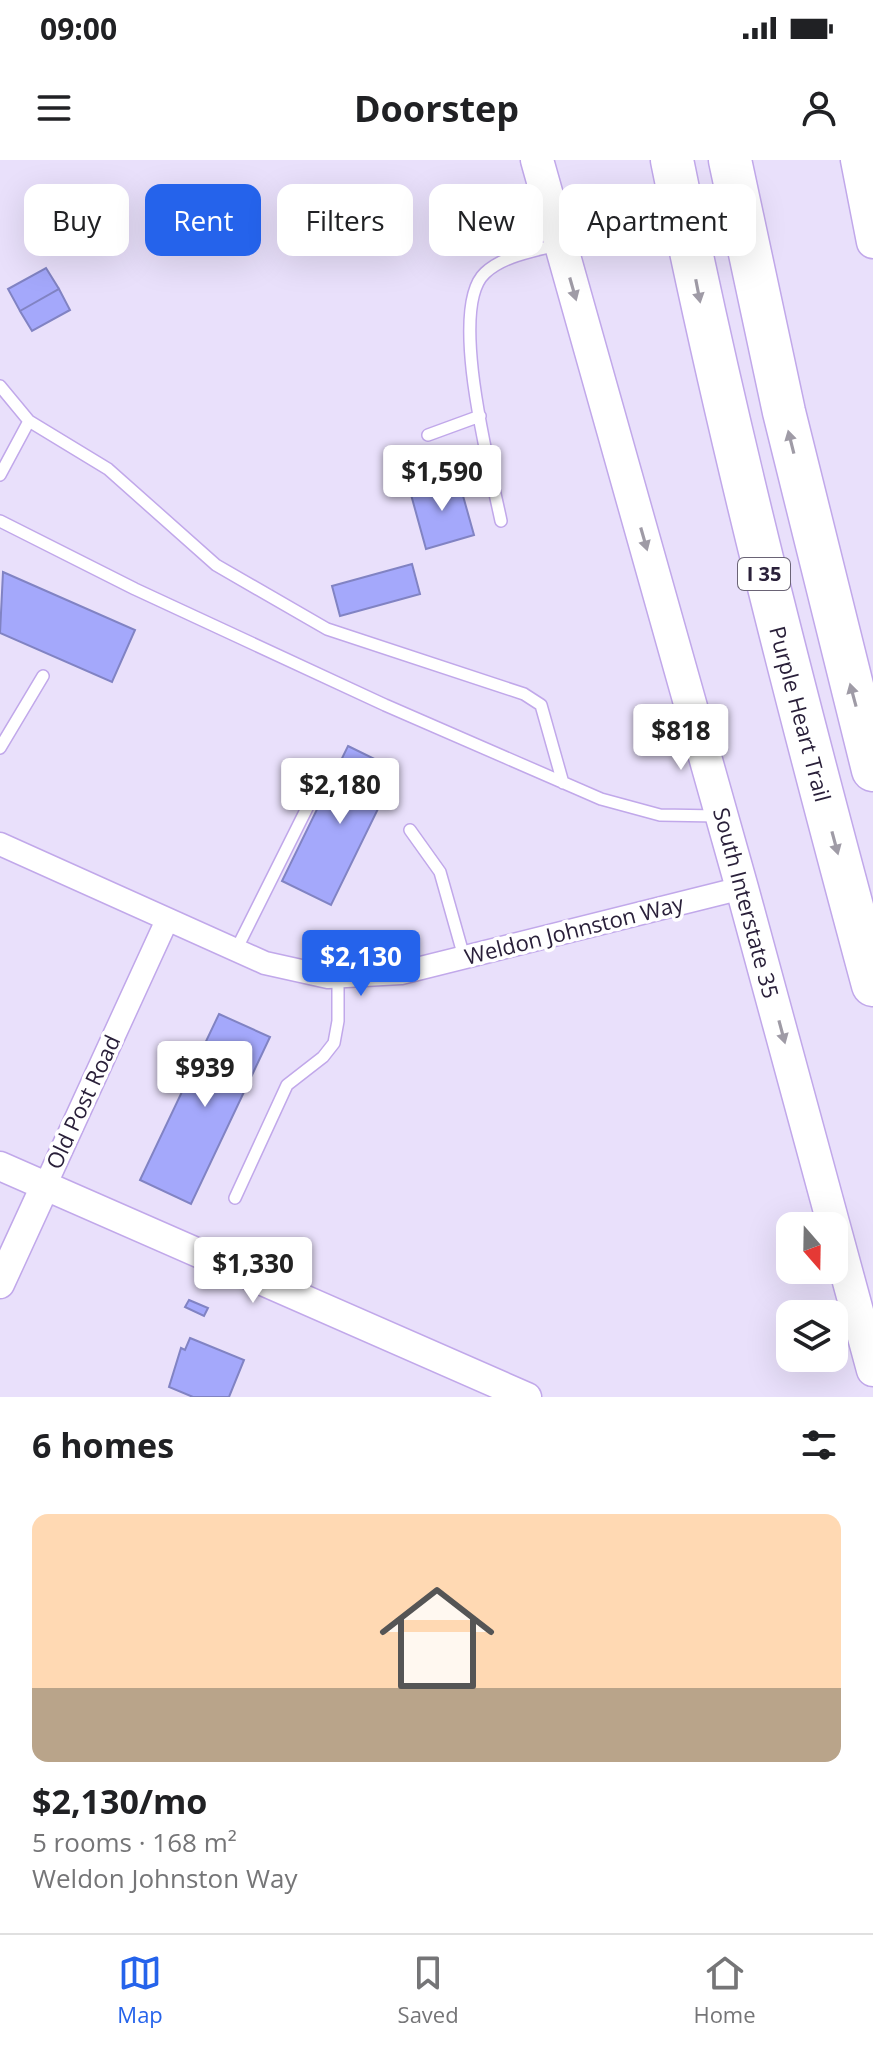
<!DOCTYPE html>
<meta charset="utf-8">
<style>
:root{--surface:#fff;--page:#f2f2f2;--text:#202124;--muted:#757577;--line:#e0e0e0;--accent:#2563eb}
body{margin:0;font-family:"Open Sans",sans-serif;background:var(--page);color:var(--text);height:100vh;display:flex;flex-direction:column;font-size:30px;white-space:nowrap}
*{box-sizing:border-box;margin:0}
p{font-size:26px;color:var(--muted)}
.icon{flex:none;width:44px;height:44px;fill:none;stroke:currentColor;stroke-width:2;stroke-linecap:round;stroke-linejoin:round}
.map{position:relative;height:1237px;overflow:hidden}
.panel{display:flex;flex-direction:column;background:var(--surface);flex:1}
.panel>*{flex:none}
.banner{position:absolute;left:24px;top:24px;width:826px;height:72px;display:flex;gap:16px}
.needle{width:52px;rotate:160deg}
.fabs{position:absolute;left:776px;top:1052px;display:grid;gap:16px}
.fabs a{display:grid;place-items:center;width:72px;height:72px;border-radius:16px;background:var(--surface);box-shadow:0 8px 32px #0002;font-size:40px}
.price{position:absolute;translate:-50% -68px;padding:0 18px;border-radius:8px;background:#fff;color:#222;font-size:26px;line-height:52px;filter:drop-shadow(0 2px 4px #0008)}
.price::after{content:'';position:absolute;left:50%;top:48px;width:24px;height:18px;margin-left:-12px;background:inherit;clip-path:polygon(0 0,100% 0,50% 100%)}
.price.current{background:var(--accent);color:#fff}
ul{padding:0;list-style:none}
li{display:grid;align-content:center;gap:16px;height:424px;padding:0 32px}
li span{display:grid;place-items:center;height:248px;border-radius:16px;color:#555}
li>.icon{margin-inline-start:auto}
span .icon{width:144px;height:144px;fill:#fffc;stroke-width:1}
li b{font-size:34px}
h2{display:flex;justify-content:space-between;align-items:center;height:96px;padding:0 32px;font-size:34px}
.chip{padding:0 28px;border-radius:16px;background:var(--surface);box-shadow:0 8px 32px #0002;font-size:28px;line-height:72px}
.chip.current{background:var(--accent);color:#fff}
.status{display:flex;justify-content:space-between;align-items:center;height:56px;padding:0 40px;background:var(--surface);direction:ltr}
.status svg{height:22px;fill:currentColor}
header{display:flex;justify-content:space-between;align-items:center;height:104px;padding:0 32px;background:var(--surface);font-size:36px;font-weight:700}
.menu{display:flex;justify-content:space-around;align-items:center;height:112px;border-top:2px solid var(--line);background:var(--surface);font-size:22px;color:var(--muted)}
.menu a{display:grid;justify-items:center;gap:4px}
.menu .current{color:var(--accent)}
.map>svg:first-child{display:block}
.building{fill:#a4a8fb;stroke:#8183c3;stroke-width:2}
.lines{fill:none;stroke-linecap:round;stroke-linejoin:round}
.service-casing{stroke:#c1a8ea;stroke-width:14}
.minor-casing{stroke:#c1a8ea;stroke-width:25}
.tertiary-casing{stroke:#c1a8ea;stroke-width:31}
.secondary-casing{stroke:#c1a8ea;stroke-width:35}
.motorway-casing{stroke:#c1a8ea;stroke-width:45}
.service{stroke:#fff;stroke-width:11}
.minor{stroke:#fff;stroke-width:22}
.tertiary{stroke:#fff;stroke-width:28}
.secondary{stroke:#fff;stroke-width:32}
.motorway{stroke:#fff;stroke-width:42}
.oneway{fill:#9f9ba6}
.labels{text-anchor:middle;stroke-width:7;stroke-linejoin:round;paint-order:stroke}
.shield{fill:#fff;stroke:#6a6375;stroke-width:2}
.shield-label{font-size:20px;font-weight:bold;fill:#2a203a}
.street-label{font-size:22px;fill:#2a203a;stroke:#fff}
</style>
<div class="status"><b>09:00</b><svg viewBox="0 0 49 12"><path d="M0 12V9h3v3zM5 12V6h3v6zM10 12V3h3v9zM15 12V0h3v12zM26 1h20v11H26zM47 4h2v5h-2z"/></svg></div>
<header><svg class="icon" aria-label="menu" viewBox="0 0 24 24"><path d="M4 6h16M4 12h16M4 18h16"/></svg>Doorstep<svg class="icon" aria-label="person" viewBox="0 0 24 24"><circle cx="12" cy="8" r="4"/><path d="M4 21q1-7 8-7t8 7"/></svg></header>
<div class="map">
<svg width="873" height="1237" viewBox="0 0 873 1237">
<rect width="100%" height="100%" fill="#e9e0fb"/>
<path class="building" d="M 46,108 L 59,129 L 20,151 L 8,129 Z
M 59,129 L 70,150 L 32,171 L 20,151 Z
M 458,318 L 474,375 L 426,389 L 410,331 Z
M 412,404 L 420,434 L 340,456 L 332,426 Z
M 3,412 L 135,470 L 112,522 L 0,473 Z
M 348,586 L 397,610 L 331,745 L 282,721 Z
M 219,854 L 270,877 L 191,1044 L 140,1020 Z
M 189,1140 L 208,1148 L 204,1156 L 185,1147 Z
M 190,1178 L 244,1200 L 229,1237 L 193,1237 L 169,1227 L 181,1188 L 185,1190 Z"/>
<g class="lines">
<g class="service-casing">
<path id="service" d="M 0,226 L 29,261 L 0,315
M 29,261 L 108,309 L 216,405 L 327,469 L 524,534 L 541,545 L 563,623
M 428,275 L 480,256
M 0,361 L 135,429 L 385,545 L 601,639 L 660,655 L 718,656
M 501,361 C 491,312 447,148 485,113 C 504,95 536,91 560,84
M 0,588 L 43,516
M 410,670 L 440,712 L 464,797
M 236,790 L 321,620
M 235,1038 L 287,925 L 323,897 L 334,883 L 338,861 L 338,816"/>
</g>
<g class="minor-casing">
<path id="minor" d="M 0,684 L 265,803 L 328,817 L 401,813 L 742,728
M 45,1026 L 167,760"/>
</g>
<g class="tertiary-casing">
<path id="tertiary" d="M 0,1006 L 527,1237
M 0,1124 L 45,1026"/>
</g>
<g class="secondary-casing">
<path id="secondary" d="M 537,0 L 742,728 L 873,1210
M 857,0 L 873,82"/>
</g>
<g class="motorway-casing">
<path id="motorway" d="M 672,0 C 728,278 799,551 873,825
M 730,0 L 784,252 L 873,610"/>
</g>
<use href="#service" class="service"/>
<use href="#minor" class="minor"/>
<use href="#tertiary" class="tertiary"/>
<use href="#secondary" class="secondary"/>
<use href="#motorway" class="motorway"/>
</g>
<defs><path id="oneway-solid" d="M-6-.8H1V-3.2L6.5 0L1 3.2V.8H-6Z" transform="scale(2)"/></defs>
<g class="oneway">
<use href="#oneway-solid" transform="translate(573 129) rotate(74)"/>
<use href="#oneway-solid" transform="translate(698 131) rotate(79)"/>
<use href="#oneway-solid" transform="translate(791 282) rotate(-104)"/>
<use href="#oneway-solid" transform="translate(644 379) rotate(74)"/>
<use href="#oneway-solid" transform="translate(853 535) rotate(-105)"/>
<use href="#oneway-solid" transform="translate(835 683) rotate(75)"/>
<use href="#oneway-solid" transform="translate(782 872) rotate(75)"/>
</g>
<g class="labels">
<rect class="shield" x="738" y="398" width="52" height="32" rx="6"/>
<g class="shield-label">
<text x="764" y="421">I 35</text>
</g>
<g class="street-label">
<text transform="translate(800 554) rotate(75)" y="8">Purple Heart Trail</text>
<text transform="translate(746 743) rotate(75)" y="8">South Interstate 35</text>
<text transform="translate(574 770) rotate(-14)" y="8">Weldon Johnston Way</text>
<text transform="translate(83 942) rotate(-65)" y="8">Old Post Road</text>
</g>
</g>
</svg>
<div class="fabs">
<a><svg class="needle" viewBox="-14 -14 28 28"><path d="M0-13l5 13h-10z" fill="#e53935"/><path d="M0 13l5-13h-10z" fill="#757577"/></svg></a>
<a><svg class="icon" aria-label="layers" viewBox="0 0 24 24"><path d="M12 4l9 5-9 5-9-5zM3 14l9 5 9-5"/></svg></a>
</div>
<b class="price" style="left:442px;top:353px">$1,590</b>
<b class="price" style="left:681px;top:612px">$818</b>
<b class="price" style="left:340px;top:666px">$2,180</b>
<b class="price current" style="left:361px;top:838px">$2,130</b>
<b class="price" style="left:205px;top:949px">$939</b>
<b class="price" style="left:253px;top:1145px">$1,330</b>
<div class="banner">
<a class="chip">Buy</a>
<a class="chip current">Rent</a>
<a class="chip">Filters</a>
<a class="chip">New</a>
<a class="chip">Apartment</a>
</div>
</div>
<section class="panel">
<h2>6 homes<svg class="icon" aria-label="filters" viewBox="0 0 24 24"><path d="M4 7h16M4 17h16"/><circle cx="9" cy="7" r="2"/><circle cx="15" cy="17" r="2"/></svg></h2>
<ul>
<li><span style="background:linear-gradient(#ffd9b3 70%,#b9a48a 0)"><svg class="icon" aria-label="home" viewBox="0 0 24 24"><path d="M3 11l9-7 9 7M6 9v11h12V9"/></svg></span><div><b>$2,130/mo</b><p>5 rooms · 168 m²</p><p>Weldon Johnston Way</p></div></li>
</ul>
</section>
<nav class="menu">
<a class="current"><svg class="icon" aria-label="map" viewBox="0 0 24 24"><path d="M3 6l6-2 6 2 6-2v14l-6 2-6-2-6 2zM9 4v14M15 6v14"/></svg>Map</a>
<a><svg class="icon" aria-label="saved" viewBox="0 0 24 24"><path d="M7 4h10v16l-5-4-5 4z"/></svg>Saved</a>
<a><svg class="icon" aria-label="home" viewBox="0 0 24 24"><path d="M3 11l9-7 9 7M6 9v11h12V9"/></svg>Home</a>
</nav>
